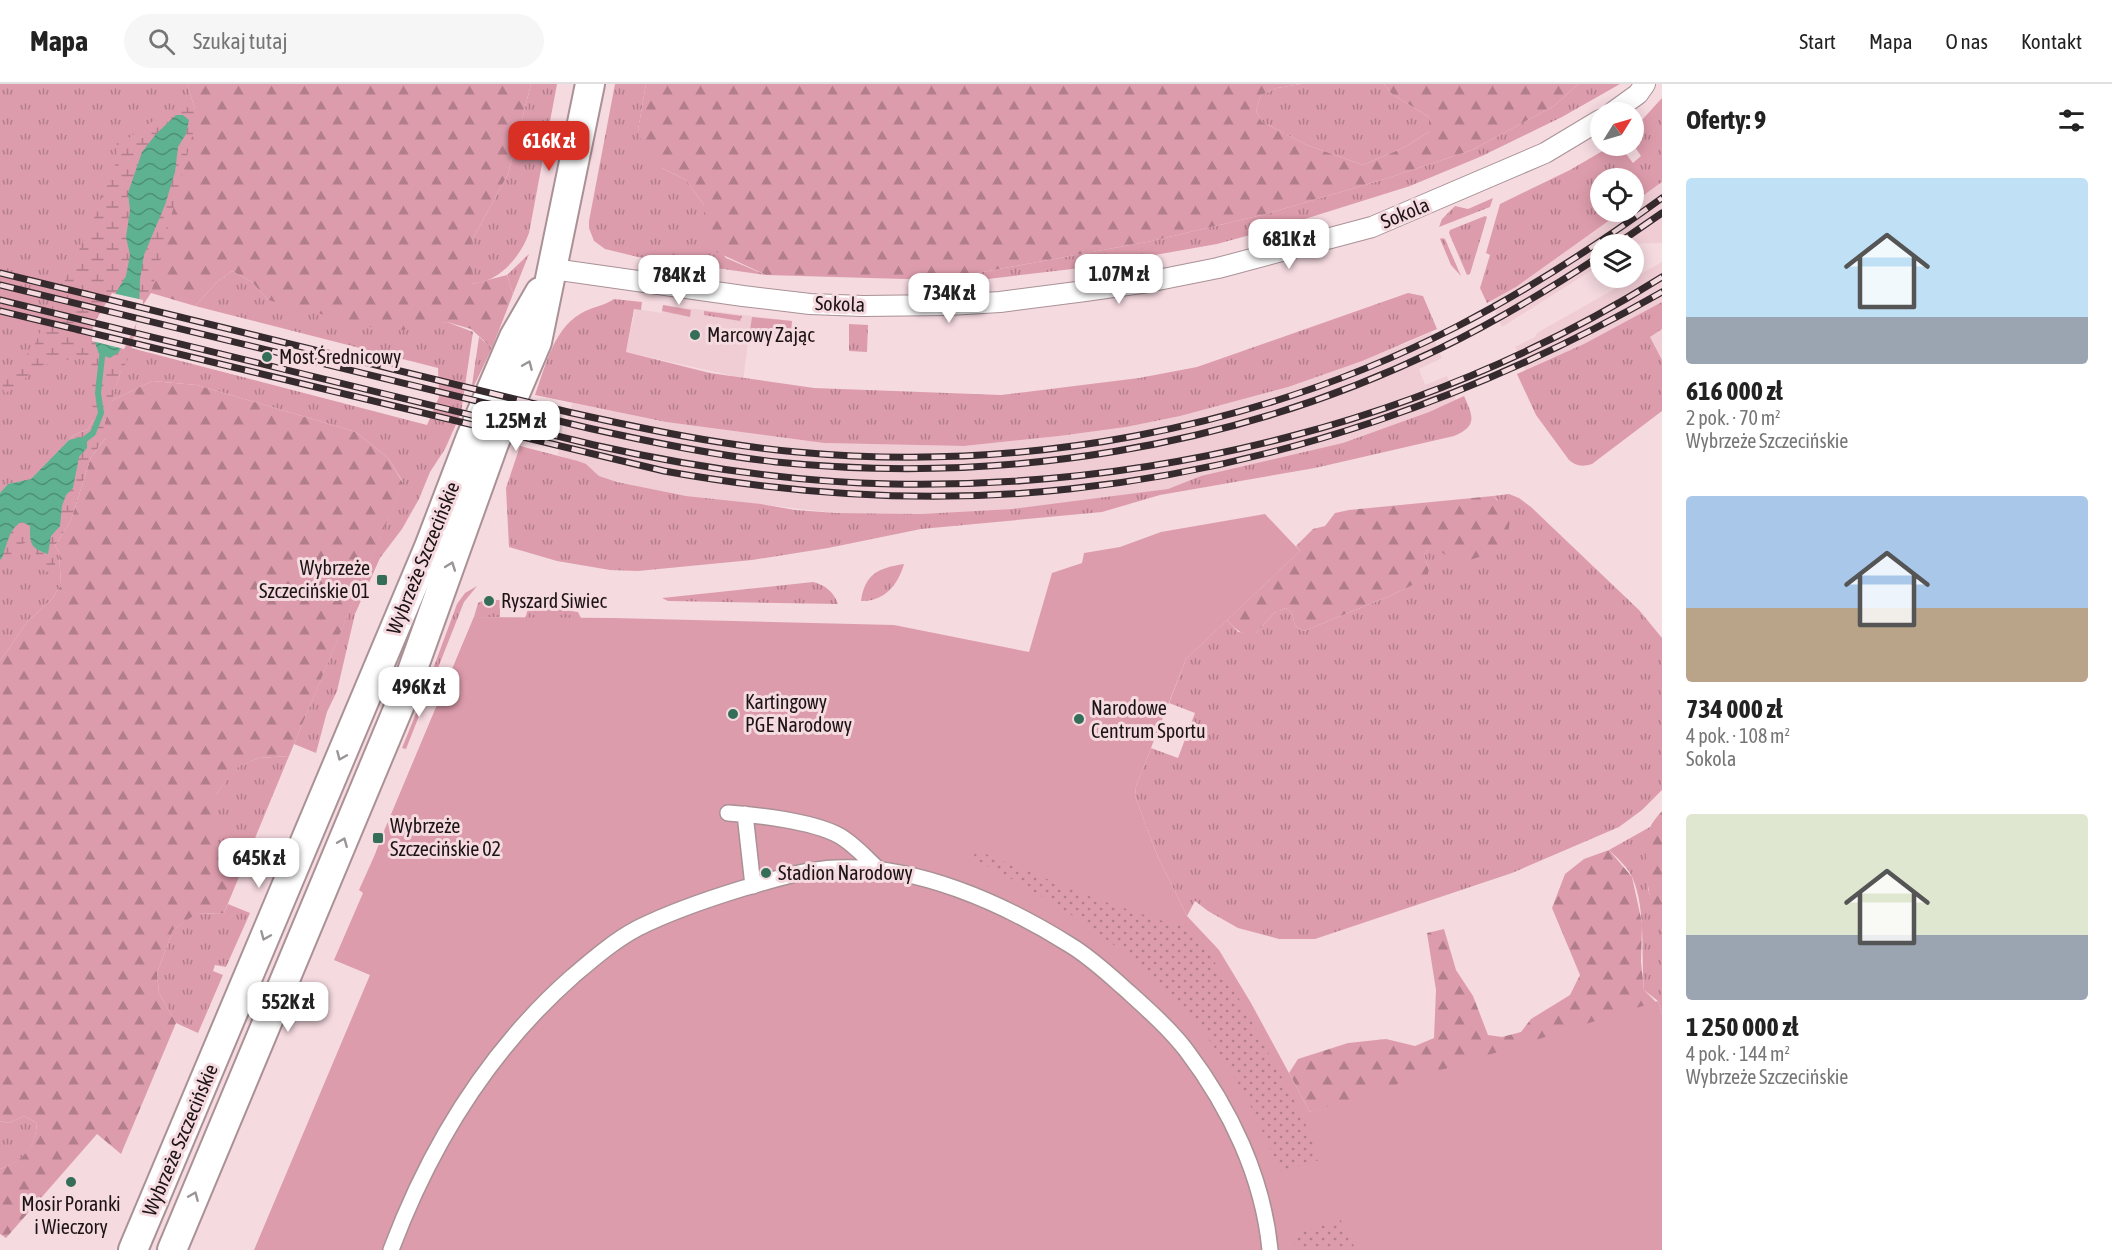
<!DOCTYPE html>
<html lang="pl">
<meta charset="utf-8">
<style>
:root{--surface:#fff;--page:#f6f6f6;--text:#222;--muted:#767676;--line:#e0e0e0;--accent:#d93025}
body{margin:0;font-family:"Asap Condensed",sans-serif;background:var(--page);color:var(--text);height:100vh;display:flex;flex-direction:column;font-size:22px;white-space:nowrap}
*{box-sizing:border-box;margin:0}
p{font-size:20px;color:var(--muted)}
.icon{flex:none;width:33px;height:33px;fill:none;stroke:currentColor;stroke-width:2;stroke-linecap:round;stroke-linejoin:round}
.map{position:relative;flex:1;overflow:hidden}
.panel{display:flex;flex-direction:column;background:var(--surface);width:450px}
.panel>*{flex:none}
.needle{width:39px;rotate:53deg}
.tools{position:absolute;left:1590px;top:18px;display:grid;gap:12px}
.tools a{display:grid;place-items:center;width:54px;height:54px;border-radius:50%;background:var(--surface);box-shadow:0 3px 15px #0003;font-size:30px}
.price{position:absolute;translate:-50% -51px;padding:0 14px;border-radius:12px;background:#fff;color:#222;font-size:20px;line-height:39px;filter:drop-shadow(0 2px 3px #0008)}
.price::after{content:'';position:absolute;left:50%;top:36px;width:18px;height:14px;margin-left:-9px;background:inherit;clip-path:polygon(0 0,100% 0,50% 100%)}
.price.active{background:var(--accent);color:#fff}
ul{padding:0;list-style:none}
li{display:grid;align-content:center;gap:12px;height:318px;padding:0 24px}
li span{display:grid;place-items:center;height:186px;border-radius:6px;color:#555}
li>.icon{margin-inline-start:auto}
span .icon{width:108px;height:108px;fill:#fffc;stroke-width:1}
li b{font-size:26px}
h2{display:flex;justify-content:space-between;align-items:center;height:72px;padding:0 24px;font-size:26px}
header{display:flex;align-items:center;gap:36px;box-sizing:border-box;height:84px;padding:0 30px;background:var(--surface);border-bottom:2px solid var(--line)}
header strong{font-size:28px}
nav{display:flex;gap:33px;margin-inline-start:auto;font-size:21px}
.search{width:420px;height:54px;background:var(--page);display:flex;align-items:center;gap:15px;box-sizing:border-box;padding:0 21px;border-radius:33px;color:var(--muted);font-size:22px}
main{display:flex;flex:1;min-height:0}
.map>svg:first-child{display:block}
.built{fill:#f0cdd5}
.grass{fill:url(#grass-tufts)}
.forest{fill:url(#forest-firs)}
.wetland{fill:url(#wetland-marsh)}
.park{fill:#dd9cac}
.garden{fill:url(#garden-dots)}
.water{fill:url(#water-waves)}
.pier{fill:#f5dae0}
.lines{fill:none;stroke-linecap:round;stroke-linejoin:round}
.stream{stroke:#5eb291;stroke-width:6}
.pedestrian-casing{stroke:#a99196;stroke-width:18}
.minor-casing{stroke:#a99196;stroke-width:22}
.secondary-casing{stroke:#a99196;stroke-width:32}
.pedestrian{stroke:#fff;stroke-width:15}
.minor{stroke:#fff;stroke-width:20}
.secondary{stroke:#fff;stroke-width:28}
.rail-casing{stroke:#352a2d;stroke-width:7}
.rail{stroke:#f5dae0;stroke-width:4.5;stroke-dasharray:14;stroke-linecap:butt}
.oneway{stroke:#999596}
.poi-dot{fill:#346e58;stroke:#f5dae0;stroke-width:2}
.labels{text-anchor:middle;stroke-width:6;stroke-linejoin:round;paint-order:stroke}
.street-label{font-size:20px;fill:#1c1315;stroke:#f5dae0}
.poi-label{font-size:20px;fill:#1c1315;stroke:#f5dae0;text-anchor:start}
</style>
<header>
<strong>Mapa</strong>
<div class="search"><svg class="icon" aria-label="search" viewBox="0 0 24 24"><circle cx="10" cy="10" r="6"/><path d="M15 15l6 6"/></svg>Szukaj tutaj</div>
<nav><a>Start</a><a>Mapa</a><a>O nas</a><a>Kontakt</a></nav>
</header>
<main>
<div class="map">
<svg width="1662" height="1166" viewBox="0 0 1662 1166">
<defs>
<pattern id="grass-tufts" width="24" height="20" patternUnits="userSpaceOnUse" patternTransform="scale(1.5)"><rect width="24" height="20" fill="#dd9cac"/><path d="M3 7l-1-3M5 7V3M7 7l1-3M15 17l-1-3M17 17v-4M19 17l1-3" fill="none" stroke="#b27e8b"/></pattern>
<pattern id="forest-firs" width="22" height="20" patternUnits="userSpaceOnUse" patternTransform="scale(1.5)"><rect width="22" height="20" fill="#dd9cac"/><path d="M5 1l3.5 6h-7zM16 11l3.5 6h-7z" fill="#b27e8b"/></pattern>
<pattern id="wetland-marsh" width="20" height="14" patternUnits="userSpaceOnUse" patternTransform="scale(1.5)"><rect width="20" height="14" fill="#dd9cac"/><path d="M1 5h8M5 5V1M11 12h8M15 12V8" fill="none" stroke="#b27e8b"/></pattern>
<pattern id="garden-dots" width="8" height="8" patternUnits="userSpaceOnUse" patternTransform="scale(1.5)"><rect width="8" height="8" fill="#dd9cac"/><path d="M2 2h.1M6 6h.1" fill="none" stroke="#b27e8b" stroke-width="1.8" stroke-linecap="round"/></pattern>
<pattern id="water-waves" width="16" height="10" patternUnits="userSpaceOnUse" patternTransform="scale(1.5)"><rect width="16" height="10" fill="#5eb291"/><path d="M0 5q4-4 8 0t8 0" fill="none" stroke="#4d9075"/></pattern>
</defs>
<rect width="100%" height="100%" fill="#f5dae0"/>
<path class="built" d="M 1662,98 L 1662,159 L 1600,160 L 1600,181 L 1502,243 L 1491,217 L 1516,203 L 1621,128 L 1634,128 L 1634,118 Z
M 1662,178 L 1662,276 L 1650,254 L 1551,274 L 1525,286 L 1515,263 L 1535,253 L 1537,249 Z
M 663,221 L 792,237 L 790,257 L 749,251 L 743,297 L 729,291 L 626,268 L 635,225 L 662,229 Z
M 1431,248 L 1442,274 L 1419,285 L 1425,301 L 1447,292 L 1456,316 L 1429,328 L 1335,365 L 1146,410 L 1012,425 L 921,430 L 836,429 L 686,412 L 617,398 L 599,392 L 585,380 L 558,371 L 572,319 L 666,338 L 824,359 L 964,362 L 1059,352 L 1126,343 L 1179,332 L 1407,259 Z"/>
<path class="grass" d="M 0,0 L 187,0 L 195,25 L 93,308 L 93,336 L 88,345 L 74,351 L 31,395 L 8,400 L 0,409 Z
M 531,0 L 557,0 L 529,149 C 523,166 510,184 494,193 C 488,197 479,198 472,200 L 472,156 L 508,90 Z
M 615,0 L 646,0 L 638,46 L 662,84 L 686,96 L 704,121 L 704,145 L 726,174 L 766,191 L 638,173 L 605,165 L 594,157 L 589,144 L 589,137 Z
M 1301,0 L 1384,0 L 1392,10 L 1429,33 L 1429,48 L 1403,64 L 1363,81 L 1307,61 L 1262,38 L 1256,27 L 1261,11 L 1277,4 Z
M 1578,0 L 1620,0 L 1562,33 L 1482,72 L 1410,102 L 1276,144 L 1217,160 L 1081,184 L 970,197 L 939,196 L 1152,157 L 1266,130 L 1385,95 L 1472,66 L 1554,22 Z
M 1662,14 L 1662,98 L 1634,118 L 1634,94 L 1600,94 L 1600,128 L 1621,128 L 1516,203 L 1487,219 L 1480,204 L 1490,171 L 1486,169 L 1500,120 L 1570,86 L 1611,62 L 1620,62 L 1633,79 L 1641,72 L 1635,63 L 1640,58 L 1634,51 L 1641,46 L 1641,37 Z
M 1493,114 L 1490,123 L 1439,143 L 1442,135 L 1455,122 L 1468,125 Z
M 1485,132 L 1487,133 L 1470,190 L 1467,191 L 1449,149 L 1450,146 Z
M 1442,154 L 1445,155 L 1461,192 L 1451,181 L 1440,155 Z
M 529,170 L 513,210 L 507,191 Z
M 232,187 L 252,198 L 268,216 L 438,239 L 447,238 L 473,248 L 461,329 L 445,365 L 430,388 L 419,415 L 402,445 L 380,474 L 355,530 L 337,607 L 327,628 L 316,669 L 294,660 L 403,398 L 388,374 L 356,348 L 197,301 L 152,297 L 111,317 L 120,290 L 131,264 L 427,341 L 439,313 L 438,284 L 195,222 L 217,198 Z
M 1408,209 L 1423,212 L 1437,245 L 1362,277 L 1288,303 L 1180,332 L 1126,343 L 1059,352 L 964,362 L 824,359 L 666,338 L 535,311 C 545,284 553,246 580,230 C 590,223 605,222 614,215 L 642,218 L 641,226 L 634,225 L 626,268 L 710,289 L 814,304 L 1001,311 L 1139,294 L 1197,283 Z
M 1662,218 L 1662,245 L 1650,253 L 1662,276 L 1662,327 L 1592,380 C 1582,383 1576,382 1569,376 L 1536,331 L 1517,290 L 1584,260 Z
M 663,221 L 691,226 L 690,233 L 662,227 Z
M 704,227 L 742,232 L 740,237 L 704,231 Z
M 752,233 L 792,237 L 790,257 L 777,255 L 777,245 L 769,244 L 768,249 L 750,246 Z
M 849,240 L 868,241 L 867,268 L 849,267 Z
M 479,253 L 492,264 L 471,308 Z
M 1464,312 C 1473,332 1478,342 1454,352 L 1315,384 L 1160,411 L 1102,428 L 921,445 L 828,464 L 752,476 L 638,487 L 610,486 L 557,477 L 509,463 L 506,404 L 520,362 L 578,377 L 586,380 L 599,392 L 617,398 L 686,412 L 761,420 L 795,426 L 836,429 L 921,430 L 1012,425 L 1168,405 L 1201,392 L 1343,359 L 1429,328 Z
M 1509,410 L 1519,414 L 1531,423 L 1639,526 L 1662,554 L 1662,706 L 1642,726 L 1619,743 L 1512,789 L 1315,855 L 1279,855 L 1238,844 L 1208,827 L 1195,817 L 1187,832 L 1157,771 L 1135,712 L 1136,702 L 1151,664 L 1178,674 L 1195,629 L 1169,619 L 1186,575 L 1227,536 L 1238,548 L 1256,549 L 1274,529 L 1286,524 L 1292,529 L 1295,542 L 1304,547 L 1392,511 L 1426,494 L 1429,486 L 1424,471 L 1428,466 L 1438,466 L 1498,416 L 1493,412 Z
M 12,447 L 55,462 L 59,468 L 61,501 L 52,515 L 27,538 L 0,577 L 0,476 Z
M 904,480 C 898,501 884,518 861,517 C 865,490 878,484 904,480 Z
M 813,498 C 825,501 834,508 838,520 L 668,517 L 662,514 Z
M 477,502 L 464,518 L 406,665 L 402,664 L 423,612 L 457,520 L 465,509 Z
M 484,516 L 500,516 L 500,533 L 478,533 L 363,809 L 377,765 L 474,533 L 478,519 Z
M 529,521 L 578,528 L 581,534 L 524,539 Z
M 289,672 L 241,788 L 227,777 L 216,760 L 216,710 L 238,682 L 259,674 Z
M 1650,743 L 1647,762 L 1648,805 L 1662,851 L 1662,930 L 1658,917 L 1644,906 C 1641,871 1646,826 1633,795 C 1629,784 1617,774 1609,766 Z
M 228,820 L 250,829 L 226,883 L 215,881 L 213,887 L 223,891 L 198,949 L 176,939 L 159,909 L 157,889 L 173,846 L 195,830 L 224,829 Z
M 24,1032 L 37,1039 C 35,1064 24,1077 0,1085 L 0,1037 L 9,1039 Z"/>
<path class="forest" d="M 187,0 L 531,0 L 508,90 L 472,156 L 472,200 L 507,191 L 513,210 L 492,264 L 471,245 L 447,238 L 390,248 L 268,216 L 252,198 L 232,187 L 217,198 L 195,222 L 151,209 L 140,195 L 195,25 Z
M 646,0 L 1301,0 L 1277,4 L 1261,11 L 1256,27 L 1262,38 L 1307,61 L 1363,81 L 1403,64 L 1429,48 L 1429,33 L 1392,10 L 1384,0 L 1578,0 L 1554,22 L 1472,66 L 1385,95 L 1266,130 L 1152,157 L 939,196 L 766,191 L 710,165 L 704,145 L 704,121 L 686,96 L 662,84 L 643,63 L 638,46 Z
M 152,297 L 197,301 L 356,348 L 388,374 L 403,399 L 289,672 L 259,674 L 239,682 L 216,710 L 216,760 L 227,777 L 241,788 L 224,829 L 196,830 L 173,846 L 157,889 L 159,909 L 176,939 L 121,1070 L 97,1050 L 6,1154 L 0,1150 L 0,1085 C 23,1077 35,1064 37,1039 L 24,1032 L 9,1039 L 0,1037 L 0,577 L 27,538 L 52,515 L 61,501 L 59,468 L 55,462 L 71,436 L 91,373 L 105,355 L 105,338 L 111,317 Z
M 1493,412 C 1515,433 1513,443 1498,467 L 1457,480 L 1439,466 L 1428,466 L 1424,471 L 1429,486 L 1427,494 L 1392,511 L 1304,547 L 1295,542 L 1292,529 L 1286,524 L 1274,529 L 1256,549 C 1241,551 1237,547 1227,536 L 1300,467 L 1296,462 L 1313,445 L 1325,442 L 1335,429 L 1349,426 Z
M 1662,727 L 1662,851 C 1649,821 1641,778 1649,746 C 1651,739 1658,732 1662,727 Z
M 1609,766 L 1632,793 L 1642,839 L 1641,878 L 1644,906 L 1656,918 L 1662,942 L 1310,1028 L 1289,989 L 1298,975 L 1348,959 L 1386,955 L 1415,962 L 1434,954 L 1436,906 L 1427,849 L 1444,845 L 1456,886 L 1473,912 L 1488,951 L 1502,953 L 1521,948 L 1531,935 L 1570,911 L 1580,891 L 1552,824 L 1565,790 L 1584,775 Z"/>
<path class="wetland" d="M 182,22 L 195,25 L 193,49 L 151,209 L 139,227 L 130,271 L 120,290 L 105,338 L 105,355 L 91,373 L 71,436 L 55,462 L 55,482 L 47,488 L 36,482 L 36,466 L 30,457 C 13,462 6,475 0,491 L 0,409 L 8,400 L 31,395 L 74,351 L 88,345 L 93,336 L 93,308 L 90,284 L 83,275 C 70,275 52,277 39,283 C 26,290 19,305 4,309 L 2,297 L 33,264 L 94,134 L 106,103 C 117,94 116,71 117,57 L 128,55 L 139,45 Z"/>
<path class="park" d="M 1265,430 L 1300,467 L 1186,575 L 1136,702 L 1135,712 L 1157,771 L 1187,832 L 1219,866 L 1251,919 L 1310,1028 L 1658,917 L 1662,930 L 1662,1166 L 254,1166 L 370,891 L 334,876 L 363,809 L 359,806 L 385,748 L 384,747 L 474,533 L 613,534 L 894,541 L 1029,568 L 1052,489 L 1082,479 L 1084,469 L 1120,463 L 1161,448 Z"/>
<path class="garden" d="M 976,766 L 1096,815 L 1175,841 L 1183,840 L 1211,873 L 1241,918 L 1302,1031 L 1319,1076 L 1280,1088 C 1265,1053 1251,1018 1230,986 C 1168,889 1074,825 973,775 Z
M 1340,1135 L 1356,1166 L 1295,1166 L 1293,1150 Z"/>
<path class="water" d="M 176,31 L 183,31 L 189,36 L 186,50 L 178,63 L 175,88 L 165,121 L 144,171 L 140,195 L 139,227 L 119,268 L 110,274 L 99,270 L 95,259 L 96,242 L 126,192 L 130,171 L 126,153 L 130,126 L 128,109 L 142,68 L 156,50 Z
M 80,353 L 87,356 L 87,364 L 79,373 L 73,404 L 66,411 L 62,422 L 60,442 L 51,452 L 48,470 C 30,464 30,460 30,442 L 22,438 C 9,443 7,462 2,474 L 0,476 L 0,409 L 8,400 L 31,395 L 69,356 Z"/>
<path class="pier" d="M 112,209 L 143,216 L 142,228 L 124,265 L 92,257 L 93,241 Z"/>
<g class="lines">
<path class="stream" d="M 80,359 L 93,349 L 101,329 L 98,309 L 102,273 L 105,265"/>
<g class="pedestrian-casing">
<path id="pedestrian" d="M 728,729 C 758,731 811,737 838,751 C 853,759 865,773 877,784
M 745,730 L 753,802
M 391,1166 C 430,1062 489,966 573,892 C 593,875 615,856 638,844 C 672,827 708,815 744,804 C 773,796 805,785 836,784 C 916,780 1003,819 1070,861 C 1090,873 1107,889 1124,904 C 1146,924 1168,943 1186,966 C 1230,1024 1263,1093 1270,1166"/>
</g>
<g class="minor-casing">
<path id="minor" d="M 1613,28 L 1638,10 L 1645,0
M 553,185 L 743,212 L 810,220 L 863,222 L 948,221 L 1000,218 L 1085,207 L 1148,198 L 1218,184 L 1372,143 L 1545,69 L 1600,36"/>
</g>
<g class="secondary-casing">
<path id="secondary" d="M 133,1166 L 429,463 L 471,353 L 514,253 L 540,208
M 172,1166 L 401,618 L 494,359 L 537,258 L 590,0"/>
</g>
<use href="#pedestrian" class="pedestrian"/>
<use href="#minor" class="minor"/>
<use href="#secondary" class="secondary"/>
<g class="rail-casing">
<path id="rail" d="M 1617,160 L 1662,129
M 0,189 L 568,328 C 644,345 720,361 797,368 C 1022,389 1254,346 1456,243 C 1528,206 1596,162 1662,114
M 0,201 L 588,344 C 650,358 713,371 776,378 C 1003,401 1234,364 1439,265 C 1495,238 1548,206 1600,172
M 0,216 L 594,361 C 692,383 791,398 892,400 C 1160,405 1434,336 1662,193
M 0,227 L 664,387 C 797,411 934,420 1069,405 C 1277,383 1480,312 1662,208"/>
</g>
<use href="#rail" class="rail"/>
</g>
<defs><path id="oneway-chevron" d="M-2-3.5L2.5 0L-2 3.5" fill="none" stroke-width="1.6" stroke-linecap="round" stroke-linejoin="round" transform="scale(1.5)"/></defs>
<g class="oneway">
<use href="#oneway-chevron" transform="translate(528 281) rotate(-67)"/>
<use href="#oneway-chevron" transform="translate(451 482) rotate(-70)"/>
<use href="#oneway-chevron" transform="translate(341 672) rotate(113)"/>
<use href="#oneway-chevron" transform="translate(343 758) rotate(-68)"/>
<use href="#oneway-chevron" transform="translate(265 852) rotate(113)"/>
<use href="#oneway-chevron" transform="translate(194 1112) rotate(-67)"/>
</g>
<g class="poi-dot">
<circle cx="695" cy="251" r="6"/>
<circle cx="267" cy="273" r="6"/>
<rect x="376" y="490" width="12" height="12" rx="3"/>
<circle cx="489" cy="517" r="6"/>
<circle cx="733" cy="630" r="6"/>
<circle cx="1079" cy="635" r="6"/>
<rect x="372" y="748" width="12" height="12" rx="3"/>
<circle cx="766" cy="789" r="6"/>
<circle cx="71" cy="1098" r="6"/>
</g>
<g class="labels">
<g class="street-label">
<text transform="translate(1405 129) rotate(-22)" y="7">Sokola</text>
<text transform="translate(840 220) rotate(2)" y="7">Sokola</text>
<text transform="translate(423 474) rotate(-68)" y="7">Wybrzeże Szczecińskie</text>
<text transform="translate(180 1056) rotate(-67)" y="7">Wybrzeże Szczecińskie</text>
</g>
<g class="poi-label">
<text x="707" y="258">Marcowy Zając</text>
<text x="279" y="280">Most Średnicowy</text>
<text x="370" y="491" text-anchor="end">Wybrzeże<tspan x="370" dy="23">Szczecińskie 01</tspan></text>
<text x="501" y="524">Ryszard Siwiec</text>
<text x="745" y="625">Kartingowy<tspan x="745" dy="23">PGE Narodowy</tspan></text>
<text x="1091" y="631">Narodowe<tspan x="1091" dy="23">Centrum Sportu</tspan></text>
<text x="390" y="749">Wybrzeże<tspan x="390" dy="23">Szczecińskie 02</tspan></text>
<text x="778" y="796">Stadion Narodowy</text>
<text x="71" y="1127" text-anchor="middle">Mosir Poranki<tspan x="71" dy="23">i Wieczory</tspan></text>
</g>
</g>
</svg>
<div class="tools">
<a><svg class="needle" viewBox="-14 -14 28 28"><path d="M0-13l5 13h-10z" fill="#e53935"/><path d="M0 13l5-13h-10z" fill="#767676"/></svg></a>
<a><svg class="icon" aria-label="locate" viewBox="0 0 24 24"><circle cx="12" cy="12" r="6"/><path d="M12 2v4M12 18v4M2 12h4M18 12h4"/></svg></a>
<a><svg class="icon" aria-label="layers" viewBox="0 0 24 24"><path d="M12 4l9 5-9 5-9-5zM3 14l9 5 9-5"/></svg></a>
</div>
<b class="price active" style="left:549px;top:88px">616K zł</b>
<b class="price" style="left:1289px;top:186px">681K zł</b>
<b class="price" style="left:1119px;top:221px">1.07M zł</b>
<b class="price" style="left:679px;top:222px">784K zł</b>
<b class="price" style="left:949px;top:240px">734K zł</b>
<b class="price" style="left:516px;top:368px">1.25M zł</b>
<b class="price" style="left:419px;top:634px">496K zł</b>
<b class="price" style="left:259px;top:805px">645K zł</b>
<b class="price" style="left:288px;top:949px">552K zł</b>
</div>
<section class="panel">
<h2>Oferty: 9<svg class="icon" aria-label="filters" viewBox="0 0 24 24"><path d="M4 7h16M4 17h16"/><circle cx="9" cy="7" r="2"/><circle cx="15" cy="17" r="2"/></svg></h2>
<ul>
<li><span style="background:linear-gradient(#bfe0f5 75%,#9aa5b1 0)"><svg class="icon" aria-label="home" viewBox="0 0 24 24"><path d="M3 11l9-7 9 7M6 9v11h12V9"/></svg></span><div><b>616 000 zł</b><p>2 pok. · 70 m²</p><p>Wybrzeże Szczecińskie</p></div></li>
<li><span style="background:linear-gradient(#a9c7e8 60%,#b9a48a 0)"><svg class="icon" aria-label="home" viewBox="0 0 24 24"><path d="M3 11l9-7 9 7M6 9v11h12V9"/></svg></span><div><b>734 000 zł</b><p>4 pok. · 108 m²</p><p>Sokola</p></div></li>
<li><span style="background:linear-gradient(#dfe7d0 65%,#9aa5b1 0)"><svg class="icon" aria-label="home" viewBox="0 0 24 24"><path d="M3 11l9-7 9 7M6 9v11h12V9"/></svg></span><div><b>1 250 000 zł</b><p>4 pok. · 144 m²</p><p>Wybrzeże Szczecińskie</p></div></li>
</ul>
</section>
</main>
